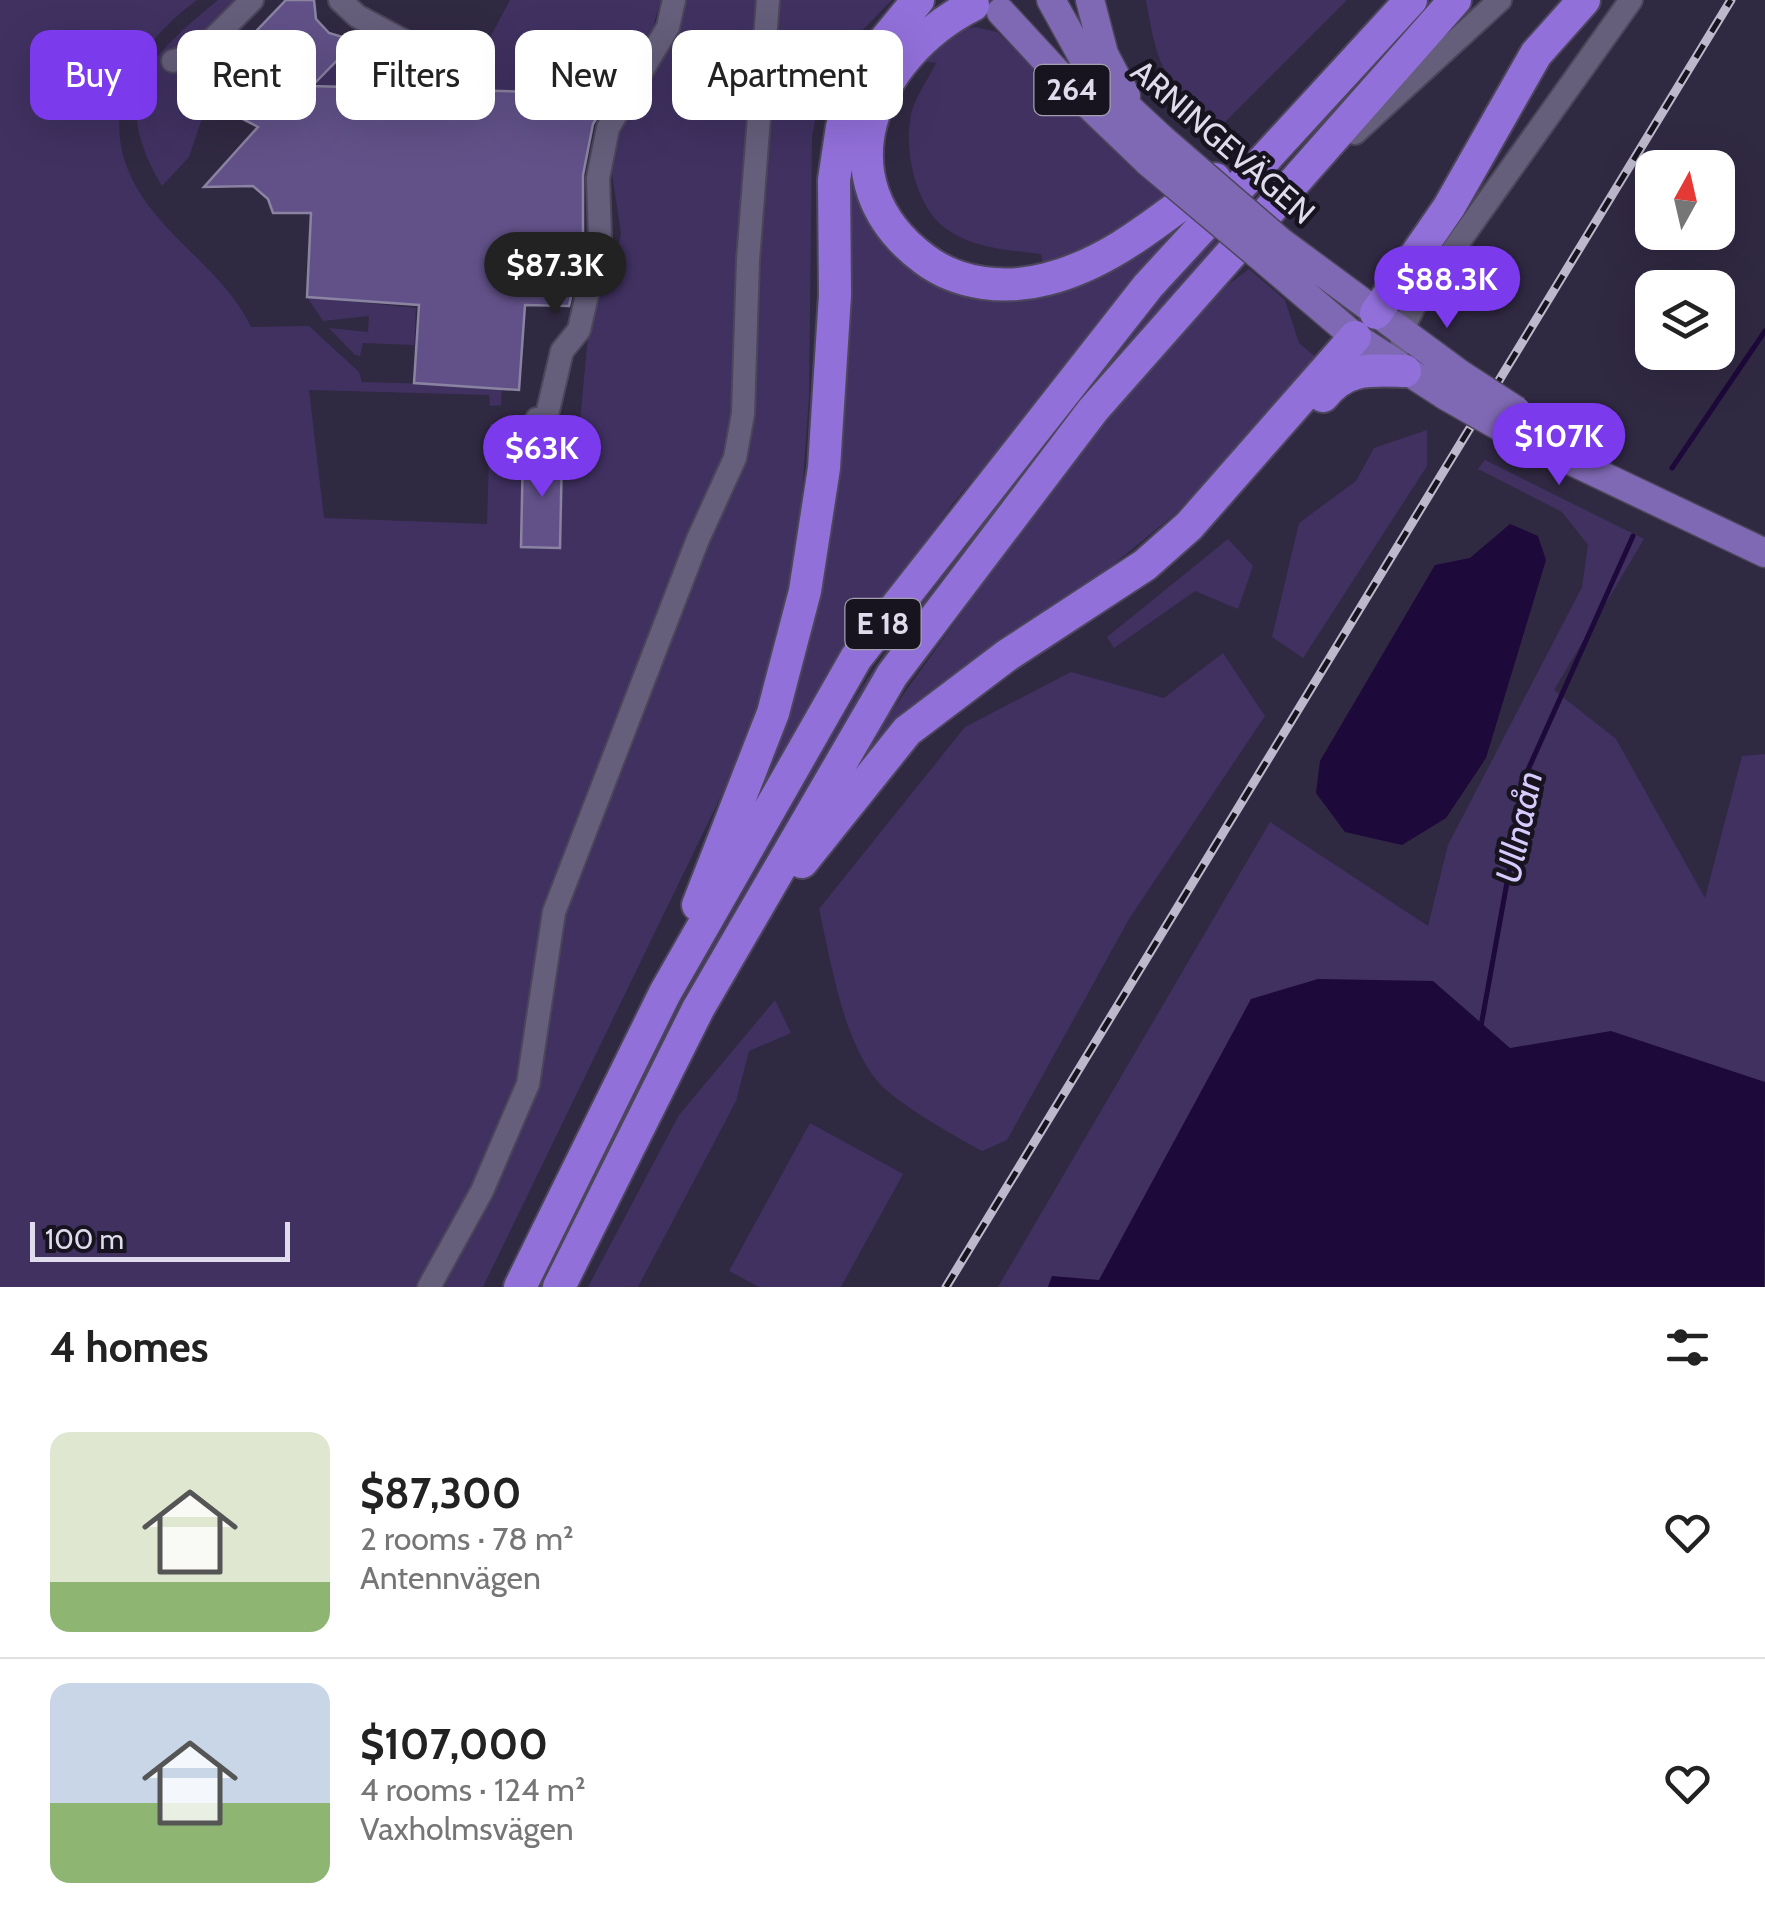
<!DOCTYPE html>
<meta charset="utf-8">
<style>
:root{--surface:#fff;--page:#f6f6f6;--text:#222;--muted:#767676;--line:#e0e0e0;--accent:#7c3aed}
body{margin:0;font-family:Cabin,sans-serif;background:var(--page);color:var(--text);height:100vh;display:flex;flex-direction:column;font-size:38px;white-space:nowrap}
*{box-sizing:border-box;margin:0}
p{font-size:32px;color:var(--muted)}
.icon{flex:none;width:55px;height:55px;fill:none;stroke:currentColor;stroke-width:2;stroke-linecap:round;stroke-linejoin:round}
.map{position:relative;height:1287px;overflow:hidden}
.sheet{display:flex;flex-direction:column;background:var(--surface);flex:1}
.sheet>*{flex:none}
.top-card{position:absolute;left:30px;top:30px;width:1000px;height:90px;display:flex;gap:20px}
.needle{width:65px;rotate:8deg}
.tools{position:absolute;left:1635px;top:150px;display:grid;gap:20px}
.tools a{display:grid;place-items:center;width:100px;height:100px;border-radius:20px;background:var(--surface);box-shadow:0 10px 40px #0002;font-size:50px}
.scale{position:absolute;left:30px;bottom:25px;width:260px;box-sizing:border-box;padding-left:10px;border:5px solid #e0dced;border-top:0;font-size:28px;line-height:35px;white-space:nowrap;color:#e0dced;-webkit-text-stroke:8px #17141f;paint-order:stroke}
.price{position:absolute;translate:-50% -85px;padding:0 22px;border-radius:35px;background:var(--accent);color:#fff;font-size:32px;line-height:65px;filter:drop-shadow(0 2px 5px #0008)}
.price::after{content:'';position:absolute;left:50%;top:60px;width:30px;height:22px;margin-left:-15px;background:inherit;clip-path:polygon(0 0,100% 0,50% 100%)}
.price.on{background:#222;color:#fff}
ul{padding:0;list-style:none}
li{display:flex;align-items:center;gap:30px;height:250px;padding:0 50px}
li+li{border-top:2px solid var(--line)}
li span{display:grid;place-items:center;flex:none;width:280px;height:200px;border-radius:20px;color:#555}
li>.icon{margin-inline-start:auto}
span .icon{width:120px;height:120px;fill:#fffc;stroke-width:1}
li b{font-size:42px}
h2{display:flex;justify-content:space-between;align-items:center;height:120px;padding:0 50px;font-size:42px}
.chip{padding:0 35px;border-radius:20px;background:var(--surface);box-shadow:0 10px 40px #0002;font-size:35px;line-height:90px}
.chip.on{background:var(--accent);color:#fff}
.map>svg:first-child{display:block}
.green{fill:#403161}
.water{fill:#1d093a}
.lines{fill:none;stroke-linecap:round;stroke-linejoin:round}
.stream{stroke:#1d093a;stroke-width:5}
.building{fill:#615188;stroke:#8a83a1;stroke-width:2.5}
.minor-casing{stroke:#4c465b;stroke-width:26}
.major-casing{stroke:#4c465b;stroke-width:31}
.highway-casing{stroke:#4c465b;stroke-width:36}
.minor{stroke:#665f7c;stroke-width:22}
.major{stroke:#8069b4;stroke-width:28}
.highway{stroke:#9270da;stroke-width:32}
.rail-casing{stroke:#bdb8cb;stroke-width:9}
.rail{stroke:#17141f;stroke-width:5;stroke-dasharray:15;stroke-linecap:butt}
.major-bridge-casing{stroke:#4c465b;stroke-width:31;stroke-linecap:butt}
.major-bridge{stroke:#8069b4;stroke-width:28}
.labels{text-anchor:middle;stroke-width:9;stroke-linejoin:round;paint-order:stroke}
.shield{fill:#17141f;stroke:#a4a0af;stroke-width:2.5}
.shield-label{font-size:30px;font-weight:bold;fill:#e0dced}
.street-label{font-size:32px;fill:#e0dced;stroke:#17141f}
.water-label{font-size:35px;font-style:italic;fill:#d7cafd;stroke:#17141f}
</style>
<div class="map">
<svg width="1765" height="1287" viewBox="0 0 1765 1287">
<rect width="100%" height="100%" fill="#302942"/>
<path class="green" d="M 0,0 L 197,0 C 124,54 89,130 152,210 C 183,250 229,280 251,327 L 309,326 L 359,372 L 362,382 L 502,386 L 501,405 L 490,406 L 489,395 L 309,390 L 324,518 L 487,524 L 490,424 L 508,423 L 516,445 L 523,449 L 521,546 L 560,548 L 562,452 L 580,421 L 590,315 L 613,273 L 621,233 L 612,174 L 620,131 L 673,41 L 682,0 L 892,0 L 842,51 L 823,83 L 812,136 L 809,397 L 799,538 L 778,660 L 751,734 L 483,1287 L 0,1287 Z
M 218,0 L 241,0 L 170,58 L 172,68 L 198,69 L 233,79 L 208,101 L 189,157 L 162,186 C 108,95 146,59 218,0 Z
M 510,0 L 661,0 L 650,37 L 616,94 L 312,86 L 355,42 L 343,39 L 357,29 L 382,47 L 428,66 L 481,54 Z
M 1146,0 L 1347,0 L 1224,123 C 1164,91 1157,64 1146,0 Z
M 975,27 L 997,32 L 1168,197 L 1085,252 L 1043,265 L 1041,254 C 1010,250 978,249 951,232 C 917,212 905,156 910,120 C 912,101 928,80 936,63 L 921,61 L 956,31 Z
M 852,169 L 865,211 L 896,255 L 942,284 L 1068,289 L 1094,280 L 1187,216 L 1192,222 L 953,503 L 897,582 L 744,825 L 783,726 L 840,219 Z
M 1213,237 L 1220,244 L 796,812 L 666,1036 L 543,1287 L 533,1287 C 648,1057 762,826 911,615 C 1004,483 1108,360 1213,237 Z
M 1249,269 L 1285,300 L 1299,343 L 1318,359 L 1175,514 L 857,774 L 851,768 L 1068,464 L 1198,307 Z
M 307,297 L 416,308 L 414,355 L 414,345 L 363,343 L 360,356 L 355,355 L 329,328 L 368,332 L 369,316 L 323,321 Z
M 1427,430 L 1427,466 L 1303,658 L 1272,637 L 1299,523 L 1356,481 L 1374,448 Z
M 1485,460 L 1644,539 L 1554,690 L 1616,739 L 1705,898 L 1742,756 L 1765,754 L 1765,1133 L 1222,1287 L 998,1287 L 1270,822 L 1428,926 L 1448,845 L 1582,587 L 1588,545 L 1562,512 L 1478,469 Z
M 1228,539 L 1253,566 L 1238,609 L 1195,591 L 1114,648 L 1107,637 Z
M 1223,653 L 1265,716 L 1129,919 L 1007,1140 L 982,1151 C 955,1136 891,1101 874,1077 C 841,1032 831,961 819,909 L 965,727 L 1071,672 L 1164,698 Z
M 775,1000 L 791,1033 L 749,1051 L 736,1101 L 638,1287 L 588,1287 L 679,1115 Z
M 810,1123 L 903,1174 L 841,1287 L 759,1287 L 729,1271 Z"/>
<path class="water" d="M 1510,524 L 1538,536 L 1546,560 L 1486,758 L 1446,818 L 1402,845 L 1345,832 L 1316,793 L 1320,761 L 1435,565 L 1470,558 Z
M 1318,979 L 1433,981 L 1510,1048 L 1611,1031 L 1765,1082 L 1764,1287 L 1048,1287 L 1052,1276 L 1099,1280 L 1251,999 Z"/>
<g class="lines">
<path class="stream" d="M 1672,468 L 1765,331
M 1481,1026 L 1527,772 L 1633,536"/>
</g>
<path class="building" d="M 286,0 L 314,0 L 316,19 L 329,33 L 356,41 L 312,86 L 611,94 L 593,124 L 583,175 L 583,243 L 569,306 L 525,305 L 519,390 L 414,383 L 419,305 L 307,297 L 311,213 L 273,213 L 268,199 L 253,186 L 204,187 L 258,127 L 208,101 L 244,75 L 246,66 L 258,54 L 240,48 Z
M 523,451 L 562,452 L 560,548 L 521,547 Z"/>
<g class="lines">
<g class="minor-casing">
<path id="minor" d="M 340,0 L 357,16 L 413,46
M 198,54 L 231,68
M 173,61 L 198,54 L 252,0
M 1355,133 L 1500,0
M 1402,344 L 1401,333 L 1416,302 L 1631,0
M 537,419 L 546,419 L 562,351 L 579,330 L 600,238 L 598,178 L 608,128 L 668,27 L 674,0
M 429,1287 L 482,1191 L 528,1084 L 554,912 L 698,539 L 735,458 L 743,414 L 748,260 L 768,0"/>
</g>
<g class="major-casing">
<path id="major" d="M 1051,0 L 1092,74 L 1162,139
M 1090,0 L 1104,54 L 1126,96
M 1001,12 L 1074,91 L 1148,162
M 1281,242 L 1460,374
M 1267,262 L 1355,337 L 1446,396
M 1506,430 L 1765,553"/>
</g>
<g class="highway-casing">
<path id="highway" d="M 973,5 C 871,57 820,181 924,259 C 958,285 1006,290 1047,279 C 1111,263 1163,217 1215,179
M 1376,313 L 1449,207 L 1536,54 L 1584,0
M 1323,396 C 1346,367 1370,370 1405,371
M 802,862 L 907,731 L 1006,656 L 1145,565 L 1189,526 L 1355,337
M 698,905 L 773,713 L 805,591 L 824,468 L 835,295 L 834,180 L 842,127 L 863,67 L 918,0
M 520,1287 L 665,993 L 856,658 L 1148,286 L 1411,0
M 559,1287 L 698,1009 L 892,675 L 1093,410 L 1455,0"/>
</g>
<use href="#minor" class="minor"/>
<use href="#major" class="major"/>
<use href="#highway" class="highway"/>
<g class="rail-casing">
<path id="rail" d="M 946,1287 L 1731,0"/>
</g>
<use href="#rail" class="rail"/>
<g class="major-bridge-casing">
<path id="major-bridge" d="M 1162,139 L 1281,242
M 1148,162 L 1267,262
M 1460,374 L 1517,411
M 1446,396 L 1506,430"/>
</g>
<use href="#major-bridge" class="major-bridge"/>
</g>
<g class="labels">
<g class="shield">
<rect x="1034.5" y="65" width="75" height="50" rx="8"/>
<rect x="845.5" y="599" width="75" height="50" rx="8"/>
</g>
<g class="shield-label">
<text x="1072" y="100">264</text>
<text x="883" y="634">E 18</text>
</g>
<g class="street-label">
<text transform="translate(1223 142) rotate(41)" y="11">ARNINGEVÄGEN</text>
</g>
<g class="water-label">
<text transform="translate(1519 827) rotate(-78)" y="12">Ullnaån</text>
</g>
</g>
</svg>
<div class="tools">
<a><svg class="needle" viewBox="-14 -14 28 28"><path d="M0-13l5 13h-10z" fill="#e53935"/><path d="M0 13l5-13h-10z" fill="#767676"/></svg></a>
<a><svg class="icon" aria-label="layers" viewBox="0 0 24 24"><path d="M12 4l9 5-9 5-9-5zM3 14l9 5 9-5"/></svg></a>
</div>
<div class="scale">100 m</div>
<b class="price on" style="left:555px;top:317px">$87.3K</b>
<b class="price" style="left:1447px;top:331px">$88.3K</b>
<b class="price" style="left:1559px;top:488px">$107K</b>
<b class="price" style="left:542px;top:500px">$63K</b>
<div class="top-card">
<a class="chip on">Buy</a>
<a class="chip">Rent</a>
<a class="chip">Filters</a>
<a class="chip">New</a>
<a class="chip">Apartment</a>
</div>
</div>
<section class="sheet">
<h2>4 homes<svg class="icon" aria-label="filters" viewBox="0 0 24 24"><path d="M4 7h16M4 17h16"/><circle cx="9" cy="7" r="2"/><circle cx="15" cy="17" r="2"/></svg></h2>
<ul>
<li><span style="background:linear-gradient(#dfe7d0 75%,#8fb573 0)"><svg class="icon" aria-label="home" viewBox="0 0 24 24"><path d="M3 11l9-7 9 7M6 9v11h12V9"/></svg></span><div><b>$87,300</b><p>2 rooms · 78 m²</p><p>Antennvägen</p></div><svg class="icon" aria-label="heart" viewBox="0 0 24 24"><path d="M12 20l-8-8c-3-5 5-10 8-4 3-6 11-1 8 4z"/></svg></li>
<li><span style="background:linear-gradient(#c9d6e8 60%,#8fb573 0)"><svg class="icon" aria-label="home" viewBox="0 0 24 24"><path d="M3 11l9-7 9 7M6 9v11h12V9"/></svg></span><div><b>$107,000</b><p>4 rooms · 124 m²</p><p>Vaxholmsvägen</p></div><svg class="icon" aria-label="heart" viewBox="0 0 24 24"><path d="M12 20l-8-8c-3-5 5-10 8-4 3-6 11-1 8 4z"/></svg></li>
</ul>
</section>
